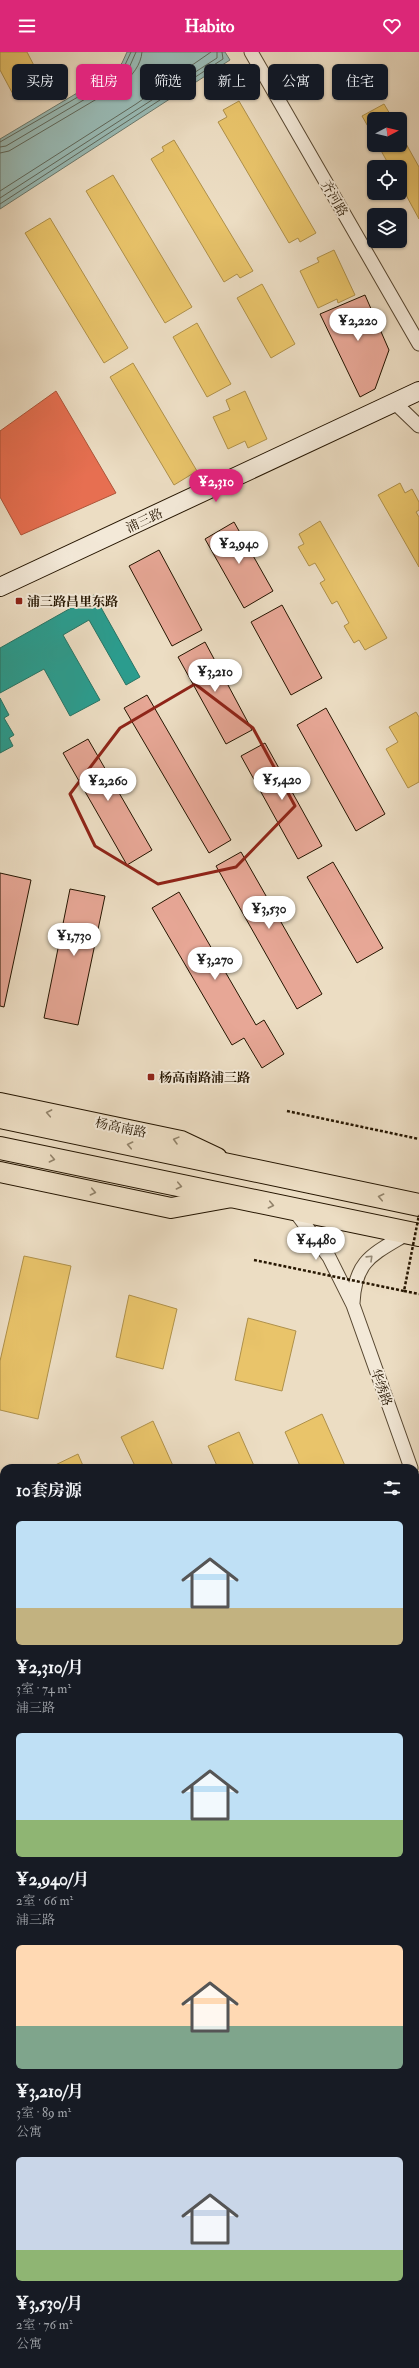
<!DOCTYPE html>
<html lang="zh">
<meta charset="utf-8">
<style>
:root{--surface:#171b24;--page:#242831;--text:#f1f3f6;--muted:#9ea1a6;--accent:#db2777}
body{margin:0;font-family:"IM FELL Double Pica","Noto Serif SC",serif;background:var(--page);color:var(--text);height:100vh;display:flex;flex-direction:column;font-size:15px;white-space:nowrap}
*{box-sizing:border-box;margin:0}
p{font-size:13px;color:var(--muted)}
.icon{flex:none;width:22px;height:22px;fill:none;stroke:currentColor;stroke-width:2;stroke-linecap:round;stroke-linejoin:round}
.map{position:relative;flex:1;overflow:hidden}
.sheet{position:absolute;left:0px;top:1412px;width:419px;height:904px;display:flex;flex-direction:column;background:var(--surface);border-radius:12px 12px 0 0;box-shadow:0 1px 3px #0004}
.sheet>*{flex:none}
.top-card{position:absolute;left:12px;top:12px;width:395px;height:36px;display:flex;gap:8px}
.needle{width:26px;rotate:83deg}
.buttons{position:absolute;left:367px;top:60px;display:grid;gap:8px}
.buttons a{display:grid;place-items:center;width:40px;height:40px;border-radius:6px;background:var(--surface);box-shadow:0 1px 3px #0004;font-size:20px}
.price{position:absolute;translate:-50% -34px;padding:0 9px;border-radius:14px;background:#fff;color:#222;font-size:13px;line-height:26px;filter:drop-shadow(0 1px 2px #0008)}
.price::after{content:'';position:absolute;left:50%;top:24px;width:12px;height:9px;margin-left:-6px;background:inherit;clip-path:polygon(0 0,100% 0,50% 100%)}
.price.selected{background:var(--accent);color:#fff}
ul{padding:0;list-style:none}
li{display:grid;align-content:center;gap:8px;height:212px;padding:0 16px}
li span{display:grid;place-items:center;height:124px;border-radius:6px;color:#555}
li>.icon{margin-inline-start:auto}
span .icon{width:72px;height:72px;fill:#fffc;stroke-width:1}
li b{font-size:17px}
h2{display:flex;justify-content:space-between;align-items:center;height:48px;padding:0 16px;font-size:17px}
.pill{padding:0 14px;border-radius:6px;background:var(--surface);box-shadow:0 1px 3px #0004;font-size:14px;line-height:36px}
.pill.selected{background:var(--accent);color:#fff}
header{display:flex;justify-content:space-between;align-items:center;height:52px;padding:0 16px;background:var(--accent);color:#fff;font-size:18px;font-weight:700}
.map>svg:first-child{display:block}
.water{fill:#99bbb6;stroke:#6b796d}
.homes{fill:#e9c46a;stroke:#ae904a}
.shops{fill:#e76f51;stroke:#ad5439}
.schools{fill:#2a9d8f;stroke:#287464}
.lines{fill:none;stroke-linecap:round;stroke-linejoin:round}
.shore{stroke:#5f685b;stroke-width:1}
.canal{stroke:#99bbb6;stroke-width:17}
.river{stroke:#99bbb6;stroke-width:29}
.building{fill:#e7a796;stroke:#251500}
.street-casing{stroke:#574731;stroke-width:15}
.secondary-casing{stroke:#251500;stroke-width:20}
.primary-casing{stroke:#251500;stroke-width:22}
.highway-casing{stroke:#251500;stroke-width:24}
.path{stroke:#251500;stroke-width:2.5;stroke-dasharray:3 2;stroke-linecap:butt}
.street{stroke:#f3e9d8;stroke-width:13}
.secondary{stroke:#f3e9d8;stroke-width:18}
.primary{stroke:#ecddc3;stroke-width:20}
.highway{stroke:#ecddc3;stroke-width:22}
.path-bridge{stroke:#251500;stroke-width:2.5;stroke-dasharray:3 2;stroke-linecap:butt}
.oneway{stroke:#92836b}
.oneway2{stroke:#968a77}
.marked{fill:none;stroke:#8f2418;stroke-width:3;stroke-linejoin:round}
.poi-dot{fill:#8f2418;stroke:#f3e9d8;stroke-width:1.5}
.labels{text-anchor:middle;stroke-width:4;stroke-linejoin:round;paint-order:stroke}
.street-label{font-size:13px;fill:#251500;stroke:#f3e9d8}
.poi-label{font-size:13px;font-weight:bold;fill:#251500;stroke:#f3e9d8;text-anchor:start}
</style>
<header><svg class="icon" aria-label="menu" viewBox="0 0 24 24"><path d="M4 6h16M4 12h16M4 18h16"/></svg>Habito<svg class="icon" aria-label="heart" viewBox="0 0 24 24"><path d="M12 20l-8-8c-3-5 5-10 8-4 3-6 11-1 8 4z"/></svg></header>
<div class="map">
<svg width="419" height="2316" viewBox="0 0 419 2316">
<rect width="100%" height="100%" fill="#ecddc3"/>
<filter id="stains"><feTurbulence type="fractalNoise" baseFrequency=".005" numOctaves="4"/><feColorMatrix values="0 0 0 0 .2 0 0 0 0 .09 0 0 0 0 .02 0 0 0 .5 -.17"/></filter>
<radialGradient id="worn" r=".72"><stop offset=".6" stop-color="#630" stop-opacity="0"/><stop offset="1" stop-color="#630" stop-opacity=".3"/></radialGradient>
<path class="water" d="M 127,0 L 225,0 L 230,8 L 0,157 L 0,87 L 114,19 L 122,11 Z
M 0,2109 L 4,2119 L 4,2187 L 0,2194 Z"/>
<path class="homes" d="M 0,0 L 27,0 L 43,31 L 15,46 L 0,18 Z
M 239,49 L 316,181 L 300,190 L 298,186 L 289,191 L 218,70 L 227,65 L 223,58 Z
M 384,52 L 393,67 L 374,67 L 374,85 L 362,64 Z
M 400,81 L 419,115 L 419,167 L 400,132 L 400,115 L 390,115 L 378,93 L 400,93 Z
M 174,88 L 253,219 L 240,226 L 237,222 L 224,230 L 151,107 L 164,99 L 162,95 Z
M 113,123 L 192,255 L 165,271 L 86,139 Z
M 50,166 L 128,296 L 104,311 L 25,181 Z
M 334,198 L 355,243 L 338,251 L 337,247 L 318,256 L 300,219 L 319,210 L 317,206 Z
M 262,232 L 295,292 L 271,306 L 237,246 Z
M 197,271 L 231,332 L 207,345 L 173,285 Z
M 133,311 L 197,419 L 174,433 L 110,325 Z
M 245,339 L 267,387 L 248,396 L 245,389 L 228,397 L 213,365 L 230,358 L 226,348 Z
M 400,431 L 405,441 L 412,437 L 419,450 L 419,458 L 416,460 L 419,465 L 419,515 L 378,443 Z
M 320,469 L 387,586 L 365,598 L 359,588 L 354,591 L 344,574 L 349,571 L 337,549 L 332,552 L 320,531 L 325,528 L 315,511 L 309,514 L 298,495 L 304,492 L 299,482 Z
M 416,660 L 419,665 L 419,730 L 408,736 L 386,697 L 398,690 L 389,675 Z
M 24,1204 L 71,1214 L 38,1367 L 0,1358 L 0,1309 Z
M 129,1243 L 177,1257 L 163,1317 L 116,1305 Z
M 248,1266 L 296,1279 L 282,1339 L 235,1328 Z
M 322,1362 L 346,1416 L 301,1416 L 285,1380 Z
M 153,1369 L 174,1416 L 136,1416 L 121,1385 Z
M 239,1380 L 255,1416 L 218,1416 L 208,1394 Z
M 78,1402 L 84,1416 L 49,1416 Z
M 4,1437 L 4,1507 L 0,1498 L 0,1439 Z
M 4,1597 L 4,1678 L 0,1669 L 0,1599 Z
M 415,1668 L 419,1680 L 419,1708 L 415,1710 Z
M 415,1835 L 419,1835 L 419,1884 L 415,1884 Z
M 0,1870 L 4,1881 L 4,1934 L 0,1936 Z"/>
<path class="shops" d="M 56,339 L 116,441 L 21,483 L 0,445 L 0,379 Z"/>
<path class="schools" d="M 94,543 L 140,625 L 126,633 L 89,568 L 63,583 L 100,648 L 70,664 L 44,617 L 0,641 L 0,596 Z
M 0,646 L 9,663 L 4,666 L 14,683 L 9,686 L 13,694 L 0,701 Z"/>
<g class="lines">
<path class="shore" d="M 0,90 L 116,23 L 125,13 L 131,0
M 0,95 L 6,94 L 119,27 L 129,16 L 136,0
M 0,101 L 9,99 L 122,32 C 132,24 141,13 142,0
M 0,139 L 136,52 L 211,0
M 0,146 L 217,6 L 217,0
M 0,152 L 223,7 L 222,0"/>
<path class="canal" d="M 415,1994 L 419,1989
M 296,2316 L 297,2312"/>
<path class="river" d="M 415,1967 L 419,1962
M 415,2081 L 419,2071
M 269,2316 L 270,2312
M 322,2316 L 323,2312"/>
</g>
<path class="building" d="M 365,243 L 389,298 L 375,337 L 360,345 L 320,262 Z
M 234,470 L 273,539 L 244,556 L 205,487 Z
M 159,498 L 202,578 L 172,594 L 129,514 Z
M 282,553 L 322,626 L 291,643 L 251,570 Z
M 205,590 L 252,678 L 226,692 L 178,605 Z
M 147,643 L 231,788 L 209,801 L 124,656 Z
M 326,656 L 385,762 L 356,779 L 297,673 Z
M 88,687 L 152,798 L 127,813 L 63,701 Z
M 265,691 L 322,794 L 298,807 L 241,704 Z
M 241,800 L 322,942 L 297,957 L 216,814 Z
M 333,810 L 383,896 L 357,911 L 307,825 Z
M 0,821 L 31,828 L 4,955 L 0,954 Z
M 70,837 L 105,844 L 78,973 L 44,966 Z
M 179,840 L 256,973 L 264,968 L 284,1002 L 262,1016 L 244,986 L 232,993 L 152,856 Z"/>
<g class="lines">
<g class="street-casing">
<path id="street" d="M 251,0 L 419,292
M 395,351 L 419,374
M 294,1158 L 329,1205 L 353,1253 L 411,1416
M 353,1251 C 355,1207 374,1202 408,1181
M 415,1426 L 419,1437"/>
</g>
<g class="secondary-casing">
<path id="secondary" d="M 0,535 L 419,339"/>
</g>
<g class="primary-casing">
<path id="primary" d="M 0,1051 L 181,1089 L 217,1106
M 0,1120 L 171,1156 L 232,1145"/>
</g>
<g class="highway-casing">
<path id="highway" d="M 0,1065 L 419,1153
M 0,1096 L 419,1183"/>
</g>
<path class="path" d="M 287,1059 L 419,1087
M 404,1239 L 419,1242"/>
<use href="#street" class="street"/>
<use href="#secondary" class="secondary"/>
<use href="#primary" class="primary"/>
<use href="#highway" class="highway"/>
<path class="path-bridge" d="M 254,1208 L 404,1239 L 419,1163"/>
</g>
<defs><path id="oneway-chevron" d="M-2-3.5L2.5 0L-2 3.5" fill="none" stroke-width="1.6" stroke-linecap="round" stroke-linejoin="round"/></defs>
<g class="oneway">
<use href="#oneway-chevron" transform="translate(49 1061) rotate(-169)"/>
<use href="#oneway-chevron" transform="translate(176 1088) rotate(-165)"/>
<use href="#oneway-chevron" transform="translate(130 1093) rotate(-168)"/>
<use href="#oneway-chevron" transform="translate(52 1107) rotate(12)"/>
<use href="#oneway-chevron" transform="translate(179 1134) rotate(12)"/>
<use href="#oneway-chevron" transform="translate(93 1140) rotate(12)"/>
<use href="#oneway-chevron" transform="translate(381 1145) rotate(-168)"/>
<use href="#oneway-chevron" transform="translate(271 1153) rotate(12)"/>
</g>
<use class="oneway2" href="#oneway-chevron" transform="translate(370 1206) rotate(-44)"/>
<path class="marked" d="M 195,632 L 253,676 L 295,754 L 236,815 L 158,832 L 95,794 L 70,742 L 120,676 Z"/>
<g class="poi-dot">
<rect x="15" y="545" width="8" height="8" rx="2"/>
<rect x="147" y="1021" width="8" height="8" rx="2"/>
</g>
<g class="labels">
<g class="street-label">
<text transform="translate(335 146) rotate(60)" y="5">齐河路</text>
<text transform="translate(144 468) rotate(-25)" y="5">浦三路</text>
<text transform="translate(121 1075) rotate(12)" y="5">杨高南路</text>
<text transform="translate(382 1335) rotate(70)" y="5">华绣路</text>
</g>
<g class="poi-label">
<text x="27" y="554">浦三路昌里东路</text>
<text x="159" y="1030">杨高南路浦三路</text>
</g>
</g>
<rect width="100%" height="100%" filter="url(#stains)"/>
<rect width="100%" height="100%" fill="url(#worn)"/>
</svg>
<div class="buttons">
<a><svg class="needle" viewBox="-14 -14 28 28"><path d="M0-13l5 13h-10z" fill="#e53935"/><path d="M0 13l5-13h-10z" fill="#9ea1a6"/></svg></a>
<a><svg class="icon" aria-label="locate" viewBox="0 0 24 24"><circle cx="12" cy="12" r="6"/><path d="M12 2v4M12 18v4M2 12h4M18 12h4"/></svg></a>
<a><svg class="icon" aria-label="layers" viewBox="0 0 24 24"><path d="M12 4l9 5-9 5-9-5zM3 14l9 5 9-5"/></svg></a>
</div>
<b class="price" style="left:358px;top:290px">¥2,220</b>
<b class="price selected" style="left:216px;top:451px">¥2,310</b>
<b class="price" style="left:239px;top:513px">¥2,940</b>
<b class="price" style="left:215px;top:641px">¥3,210</b>
<b class="price" style="left:282px;top:749px">¥5,420</b>
<b class="price" style="left:108px;top:750px">¥2,260</b>
<b class="price" style="left:269px;top:878px">¥3,530</b>
<b class="price" style="left:74px;top:905px">¥1,730</b>
<b class="price" style="left:215px;top:929px">¥3,270</b>
<b class="price" style="left:316px;top:1209px">¥4,480</b>
<div class="top-card">
<a class="pill">买房</a>
<a class="pill selected">租房</a>
<a class="pill">筛选</a>
<a class="pill">新上</a>
<a class="pill">公寓</a>
<a class="pill">住宅</a>
</div>
<section class="sheet">
<h2>10套房源<svg class="icon" aria-label="filters" viewBox="0 0 24 24"><path d="M4 7h16M4 17h16"/><circle cx="9" cy="7" r="2"/><circle cx="15" cy="17" r="2"/></svg></h2>
<ul>
<li><span style="background:linear-gradient(#bfe0f5 70%,#c2b280 0)"><svg class="icon" aria-label="home" viewBox="0 0 24 24"><path d="M3 11l9-7 9 7M6 9v11h12V9"/></svg></span><div><b>¥2,310/月</b><p>3室 · 74 m²</p><p>浦三路</p></div></li>
<li><span style="background:linear-gradient(#bfe0f5 70%,#8fb573 0)"><svg class="icon" aria-label="home" viewBox="0 0 24 24"><path d="M3 11l9-7 9 7M6 9v11h12V9"/></svg></span><div><b>¥2,940/月</b><p>2室 · 66 m²</p><p>浦三路</p></div></li>
<li><span style="background:linear-gradient(#ffd9b3 65%,#7fa58c 0)"><svg class="icon" aria-label="home" viewBox="0 0 24 24"><path d="M3 11l9-7 9 7M6 9v11h12V9"/></svg></span><div><b>¥3,210/月</b><p>3室 · 89 m²</p><p>公寓</p></div></li>
<li><span style="background:linear-gradient(#c9d6e8 75%,#8fb573 0)"><svg class="icon" aria-label="home" viewBox="0 0 24 24"><path d="M3 11l9-7 9 7M6 9v11h12V9"/></svg></span><div><b>¥3,530/月</b><p>2室 · 76 m²</p><p>公寓</p></div></li>
</ul>
</section>
</div>
